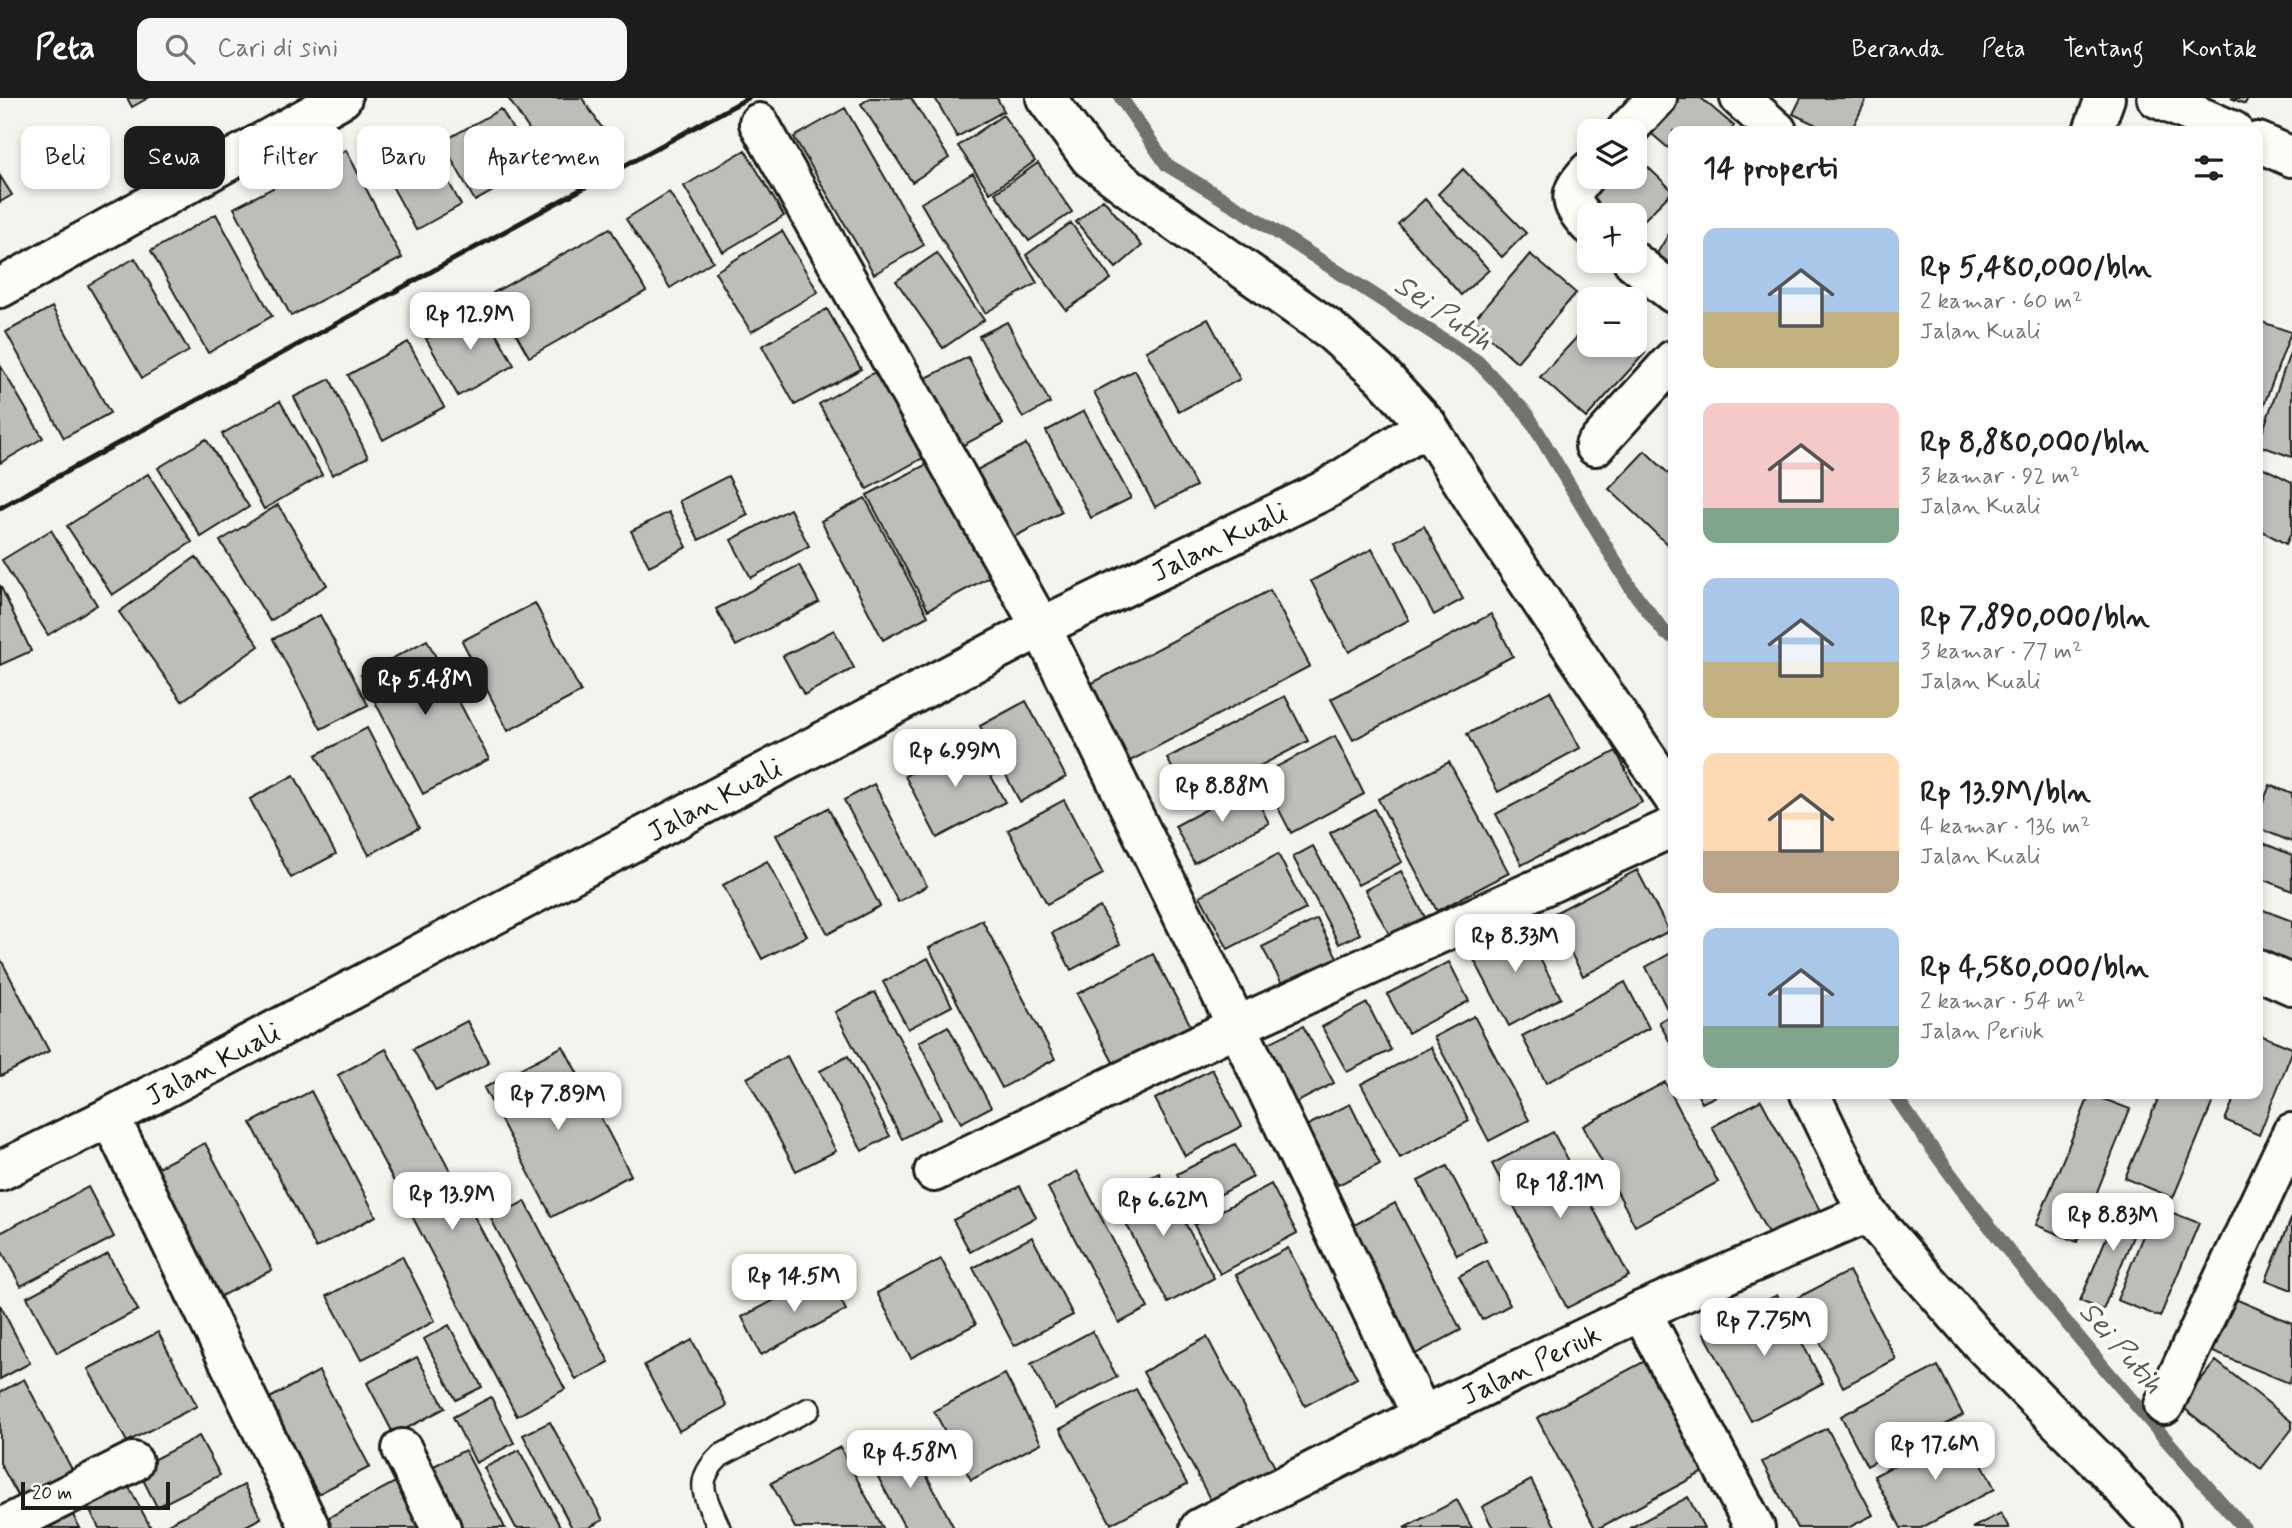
<!DOCTYPE html>
<html lang="id">
<meta charset="utf-8">
<style>
:root{--surface:#fff;--page:#f6f6f6;--text:#222;--muted:#767676;--accent:#1c1c1c}
body{margin:0;font-family:Mynerve,sans-serif;background:var(--page);color:var(--text);height:100vh;display:flex;flex-direction:column;font-size:26px;white-space:nowrap}
*{box-sizing:border-box;margin:0}
p{font-size:23px;color:var(--muted)}
.icon{flex:none;width:38px;height:38px;fill:none;stroke:currentColor;stroke-width:2;stroke-linecap:round;stroke-linejoin:round}
.map{position:relative;flex:1;overflow:hidden}
.details{position:absolute;left:1668px;top:28px;width:595px;height:973px;display:flex;flex-direction:column;background:var(--surface);border-radius:14px;box-shadow:0 4px 10px #0003}
.details>*{flex:none}
.top-card{position:absolute;left:21px;top:28px;width:665px;height:63px;display:flex;gap:14px}
.controls{position:absolute;left:1577px;top:21px;display:grid;gap:14px}
.controls a{display:grid;place-items:center;width:70px;height:70px;border-radius:14px;background:var(--surface);box-shadow:0 4px 10px #0003;font-size:35px}
.scale{position:absolute;left:21px;bottom:18px;width:149px;box-sizing:border-box;padding-left:7px;border:4px solid #1c1c1c;border-top:0;font-size:19px;line-height:24px;white-space:nowrap;color:#1c1c1c;-webkit-text-stroke:5px #fdfcf7;paint-order:stroke}
.price{position:absolute;translate:-50% -60px;padding:0 16px;border-radius:14px;background:#fff;color:#222;font-size:23px;line-height:46px;filter:drop-shadow(0 2px 4px #0008)}
.price::after{content:'';position:absolute;left:50%;top:42px;width:21px;height:16px;margin-left:-10px;background:inherit;clip-path:polygon(0 0,100% 0,50% 100%)}
.price.selected{background:var(--accent);color:#fff}
ul{padding:0;list-style:none}
li{display:flex;align-items:center;gap:21px;height:175px;padding:0 35px}
li span{display:grid;place-items:center;flex:none;width:196px;height:140px;border-radius:14px;color:#555}
li>.icon{margin-inline-start:auto}
span .icon{width:84px;height:84px;fill:#fffc;stroke-width:1}
li b{font-size:30px}
h2{display:flex;justify-content:space-between;align-items:center;height:84px;padding:0 35px;font-size:30px}
.chip{padding:0 24px;border-radius:14px;background:var(--surface);box-shadow:0 4px 10px #0003;font-size:24px;line-height:63px}
.chip.selected{background:var(--accent);color:#fff}
header{display:flex;align-items:center;gap:42px;box-sizing:border-box;height:98px;padding:0 35px;background:var(--accent);color:#fff}
header strong{font-size:33px}
nav{display:flex;gap:38px;margin-inline-start:auto;font-size:24px}
.search{width:490px;height:63px;background:var(--page);display:flex;align-items:center;gap:18px;box-sizing:border-box;padding:0 24px;border-radius:14px;color:var(--muted);font-size:26px}
.map>svg:first-child{display:block}
.lines{fill:none;stroke-linecap:round;stroke-linejoin:round}
.stream{stroke:#72716f;stroke-width:14}
.building{fill:#bebdba;stroke:#1c1c1c;stroke-width:2}
.lane-casing{stroke:#1c1c1c;stroke-width:26}
.street-casing{stroke:#1c1c1c;stroke-width:44}
.lane{stroke:#fdfcf7;stroke-width:21}
.street{stroke:#fdfcf7;stroke-width:38}
.rail{stroke:#1c1c1c;stroke-width:5}
.labels{text-anchor:middle;stroke-width:7;stroke-linejoin:round;paint-order:stroke}
.street-label{font-size:28px;fill:#1c1c1c;stroke:#fdfcf7}
.water-label{font-size:30px;font-style:italic;fill:#5c5c5a;stroke:#fdfcf7}
</style>
<header>
<strong>Peta</strong>
<div class="search"><svg class="icon" aria-label="search" viewBox="0 0 24 24"><circle cx="10" cy="10" r="6"/><path d="M15 15l6 6"/></svg>Cari di sini</div>
<nav><a>Beranda</a><a>Peta</a><a>Tentang</a><a>Kontak</a></nav>
</header>
<div class="map">
<svg width="2292" height="1430" viewBox="0 0 2292 1430">
<rect width="100%" height="100%" fill="#f4f3ee"/>
<filter id="ink" filterUnits="userSpaceOnUse"><feTurbulence type="fractalNoise" baseFrequency=".0143" numOctaves="2"/><feDisplacementMap in="SourceGraphic" scale="14" xChannelSelector="R" yChannelSelector="G"/><feConvolveMatrix kernelMatrix="1 2 1 2 8 2 1 2 1" color-interpolation-filters="sRGB"/></filter>
<g filter="url(#ink)">
<g class="lines">
<path class="stream" d="M 1121,0 L 1167,67 L 1250,117 L 1478,264 L 1527,316 L 1632,492 L 1665,535 L 1673,539
M 1894,996 C 1998,1150 2120,1291 2244,1430"/>
</g>
<path class="building" d="M 127,0 L 148,0 L 132,9 Z
M 508,0 L 582,0 L 602,30 L 551,64 Z
M 870,0 L 911,0 L 949,60 L 912,84 L 861,6 Z
M 935,0 L 997,0 L 1004,13 L 957,39 Z
M 1674,0 L 1701,0 L 1734,28 L 1730,33 L 1673,33 L 1673,54 L 1647,32 Z
M 1801,0 L 1867,0 L 1851,33 L 1829,33 L 1793,16 Z
M 2231,0 L 2248,0 L 2245,6 Z
M 845,10 L 924,147 L 874,176 L 794,39 Z
M 501,11 L 535,70 L 475,103 L 442,44 Z
M 1003,17 L 1035,63 L 990,95 L 958,48 Z
M 426,42 L 461,107 L 416,132 L 380,66 Z
M 346,52 L 402,160 L 291,218 L 234,110 Z
M 745,52 L 784,118 L 723,154 L 684,88 Z
M 1634,56 L 1673,93 L 1634,132 L 1634,117 L 1611,117 L 1587,94 L 1602,79 L 1634,79 Z
M 1038,65 L 1072,114 L 1029,143 L 995,95 Z
M 1463,71 L 1526,135 L 1502,159 L 1438,96 Z
M 973,75 L 1037,185 L 985,215 L 921,105 Z
M 0,78 L 12,97 L 0,104 Z
M 669,94 L 713,163 L 670,190 L 626,121 Z
M 1103,101 L 1142,148 L 1116,170 L 1076,124 Z
M 1425,101 L 1489,172 L 1461,197 L 1398,126 Z
M 216,116 L 272,218 L 208,255 L 151,153 Z
M 1071,125 L 1111,181 L 1066,212 L 1026,157 Z
M 1673,129 L 1673,182 L 1650,167 Z
M 610,130 L 646,193 L 529,259 L 493,195 Z
M 782,133 L 818,194 L 751,234 L 715,174 Z
M 937,155 L 984,222 L 943,250 L 896,183 Z
M 1530,156 L 1576,195 L 1517,264 L 1472,224 Z
M 135,160 L 189,253 L 142,280 L 88,187 Z
M 52,209 L 110,315 L 64,340 L 6,234 Z
M 482,210 L 514,267 L 458,298 L 426,241 Z
M 827,211 L 861,271 L 795,307 L 762,248 Z
M 1208,221 L 1240,281 L 1179,314 L 1146,253 Z
M 2259,223 L 2291,234 L 2258,323 L 2258,227 Z
M 1007,224 L 1050,305 L 1023,320 L 979,238 Z
M 1589,226 L 1589,247 L 1634,245 L 1645,255 L 1586,320 L 1540,279 Z
M 408,244 L 444,309 L 383,342 L 348,277 Z
M 2292,249 L 2292,359 L 2258,347 Z
M 968,259 L 1003,326 L 960,349 L 924,281 Z
M 889,266 L 937,352 L 867,391 L 819,306 Z
M 0,267 L 43,340 L 0,365 Z
M 1135,272 L 1196,388 L 1155,409 L 1094,294 Z
M 330,281 L 368,359 L 332,377 L 294,299 Z
M 280,303 L 322,377 L 264,411 L 222,336 Z
M 1084,313 L 1131,400 L 1091,420 L 1046,333 Z
M 206,341 L 249,409 L 201,439 L 158,370 Z
M 1026,346 L 1062,414 L 1008,442 L 973,374 Z
M 1645,353 L 1673,380 L 1673,452 L 1609,391 Z
M 931,364 L 991,478 L 928,512 L 867,397 Z
M 2258,367 L 2292,384 L 2292,433 L 2286,446 L 2258,431 Z
M 148,376 L 192,444 L 112,497 L 67,428 Z
M 728,378 L 748,417 L 699,442 L 679,403 Z
M 865,400 L 928,518 L 883,542 L 821,423 Z
M 278,407 L 327,487 L 270,523 L 220,443 Z
M 790,411 L 809,448 L 751,480 L 731,442 Z
M 669,414 L 687,449 L 649,468 L 631,433 Z
M 1424,428 L 1463,501 L 1434,517 L 1395,443 Z
M 51,432 L 97,507 L 48,537 L 2,462 Z
M 1372,451 L 1409,522 L 1349,554 L 1311,483 Z
M 196,459 L 259,548 L 182,603 L 119,514 Z
M 799,467 L 819,504 L 736,548 L 716,511 Z
M 0,487 L 31,553 L 0,567 Z
M 1270,492 L 1310,568 L 1117,670 L 1077,593 Z
M 535,505 L 581,594 L 508,633 L 462,543 Z
M 1491,516 L 1513,558 L 1353,642 L 1331,601 Z
M 320,517 L 368,607 L 321,631 L 273,541 Z
M 834,532 L 854,570 L 804,597 L 783,558 Z
M 427,542 L 489,661 L 423,696 L 361,577 Z
M 1550,593 L 1580,650 L 1498,694 L 1467,636 Z
M 1285,598 L 1308,643 L 1190,704 L 1167,660 Z
M 1026,603 L 1066,679 L 1020,704 L 980,628 Z
M 367,630 L 419,730 L 369,757 L 316,657 Z
M 1335,638 L 1364,696 L 1291,735 L 1261,677 Z
M 972,642 L 1005,704 L 937,740 L 905,678 Z
M 1616,653 L 1642,704 L 1522,767 L 1496,716 Z
M 1449,664 L 1509,775 L 1437,813 L 1378,701 Z
M 294,677 L 336,756 L 291,780 L 250,701 Z
M 874,686 L 927,788 L 898,804 L 844,702 Z
M 2270,687 L 2292,696 L 2292,744 L 2258,730 L 2258,716 Z
M 1250,688 L 1269,725 L 1194,765 L 1175,728 Z
M 1064,702 L 1103,776 L 1047,806 L 1008,732 Z
M 828,710 L 880,808 L 828,836 L 776,737 Z
M 1374,711 L 1402,764 L 1358,787 L 1330,735 Z
M 2258,743 L 2292,757 L 2292,793 L 2258,779 Z
M 1313,748 L 1360,836 L 1339,846 L 1293,759 Z
M 1278,756 L 1306,811 L 1228,851 L 1200,798 Z
M 767,763 L 807,838 L 762,861 L 723,787 Z
M 1637,772 L 1669,833 L 1583,878 L 1551,817 Z
M 1401,773 L 1429,827 L 1394,845 L 1365,792 Z
M 1100,809 L 1120,846 L 1071,872 L 1052,835 Z
M 2258,810 L 2292,823 L 2292,873 L 2258,859 Z
M 1317,821 L 1340,865 L 1286,893 L 1262,849 Z
M 982,822 L 1055,961 L 1002,990 L 929,850 Z
M 1521,825 L 1561,900 L 1509,928 L 1469,852 Z
M 1673,854 L 1673,908 L 1667,911 L 1646,869 Z
M 1153,856 L 1192,930 L 1116,970 L 1077,896 Z
M 0,860 L 49,953 L 1,978 L 0,977 Z
M 928,860 L 952,908 L 908,931 L 883,884 Z
M 1449,864 L 1469,903 L 1408,935 L 1387,896 Z
M 1625,884 L 1649,930 L 1546,985 L 1522,938 Z
M 875,894 L 941,1020 L 902,1041 L 835,914 Z
M 1367,905 L 1391,952 L 1347,974 L 1322,929 Z
M 1673,916 L 1673,950 L 1659,924 Z
M 1474,918 L 1529,1022 L 1489,1043 L 1434,939 Z
M 467,923 L 489,965 L 436,993 L 413,951 Z
M 948,928 L 991,1009 L 961,1025 L 919,944 Z
M 1303,928 L 1334,985 L 1290,1008 L 1259,950 Z
M 2260,937 L 2292,950 L 2292,954 L 2259,1037 L 2225,1022 L 2236,996 L 2258,996 L 2258,942 Z
M 563,948 L 631,1077 L 552,1119 L 484,990 Z
M 1431,949 L 1469,1023 L 1400,1060 L 1361,986 Z
M 386,951 L 565,1291 L 517,1318 L 338,977 Z
M 787,958 L 836,1053 L 796,1073 L 747,980 Z
M 848,958 L 890,1038 L 862,1053 L 820,973 Z
M 1212,971 L 1242,1028 L 1185,1058 L 1155,1001 Z
M 1665,984 L 1718,1084 L 1635,1128 L 1583,1028 Z
M 311,993 L 376,1118 L 316,1150 L 251,1025 Z
M 1697,996 L 1720,996 L 1702,1005 Z
M 2090,996 L 2130,1011 L 2077,1144 L 2036,1127 Z
M 2160,996 L 2216,996 L 2173,1100 L 2125,1080 Z
M 1761,1002 L 1824,1120 L 1774,1147 L 1712,1029 Z
M 1350,1006 L 1380,1066 L 1338,1087 L 1306,1028 Z
M 1553,1034 L 1629,1178 L 1567,1210 L 1492,1066 Z
M 205,1045 L 272,1172 L 217,1200 L 151,1073 Z
M 1235,1046 L 1253,1079 L 1195,1110 L 1177,1076 Z
M 1447,1068 L 1486,1142 L 1457,1157 L 1418,1083 Z
M 1077,1073 L 1148,1210 L 1119,1225 L 1048,1090 Z
M 1159,1075 L 1214,1180 L 1168,1205 L 1112,1099 Z
M 1271,1086 L 1297,1135 L 1220,1176 L 1194,1127 Z
M 1020,1088 L 1036,1119 L 970,1154 L 953,1122 Z
M 88,1089 L 114,1139 L 21,1188 L 0,1150 L 0,1135 Z
M 2124,1097 L 2146,1106 L 2103,1212 L 2080,1203 Z
M 525,1103 L 609,1264 L 576,1282 L 491,1121 Z
M 1395,1105 L 1461,1232 L 1410,1259 L 1343,1133 Z
M 2155,1108 L 2199,1125 L 2160,1219 L 2117,1202 Z
M 2292,1119 L 2292,1192 L 2266,1182 Z
M 1032,1139 L 1073,1217 L 1014,1248 L 973,1170 Z
M 1288,1150 L 1357,1280 L 1305,1308 L 1236,1177 Z
M 108,1156 L 138,1212 L 57,1255 L 27,1199 Z
M 402,1158 L 435,1223 L 361,1262 L 327,1198 Z
M 941,1161 L 976,1226 L 911,1260 L 877,1195 Z
M 1487,1163 L 1510,1207 L 1482,1222 L 1459,1178 Z
M 1849,1173 L 1896,1261 L 1843,1289 L 1797,1200 Z
M 826,1175 L 846,1212 L 761,1257 L 742,1219 Z
M 1777,1197 L 1823,1285 L 1751,1323 L 1704,1235 Z
M 2235,1201 L 2292,1225 L 2292,1277 L 2289,1285 L 2213,1254 Z
M 0,1207 L 30,1265 L 0,1281 Z
M 449,1227 L 482,1289 L 456,1302 L 424,1241 Z
M 1092,1233 L 1117,1279 L 1055,1311 L 1031,1266 Z
M 158,1234 L 197,1308 L 127,1344 L 88,1271 Z
M 1207,1239 L 1277,1373 L 1213,1407 L 1143,1274 Z
M 692,1242 L 727,1308 L 679,1333 L 644,1267 Z
M 417,1259 L 445,1310 L 394,1337 L 367,1285 Z
M 1647,1262 L 1705,1373 L 1599,1430 L 1595,1430 L 1537,1320 Z
M 2216,1263 L 2292,1324 L 2292,1331 L 2261,1371 L 2180,1307 Z
M 1938,1268 L 1963,1317 L 1867,1368 L 1841,1318 Z
M 319,1273 L 370,1369 L 318,1396 L 268,1301 Z
M 1005,1276 L 1041,1345 L 971,1382 L 934,1313 Z
M 24,1281 L 76,1379 L 23,1407 L 0,1365 L 0,1294 Z
M 1136,1291 L 1187,1386 L 1111,1426 L 1060,1331 Z
M 491,1299 L 514,1345 L 476,1365 L 453,1319 Z
M 550,1324 L 603,1422 L 588,1430 L 572,1430 L 523,1337 Z
M 1827,1330 L 1873,1417 L 1848,1430 L 1797,1430 L 1762,1364 Z
M 1964,1330 L 1995,1391 L 1921,1430 L 1901,1430 L 1874,1378 Z
M 199,1338 L 220,1377 L 157,1409 L 137,1370 Z
M 909,1344 L 954,1430 L 905,1430 L 870,1364 Z
M 840,1349 L 883,1430 L 795,1430 L 771,1385 Z
M 465,1352 L 505,1430 L 451,1430 L 422,1374 Z
M 519,1352 L 561,1430 L 516,1430 L 484,1370 Z
M 124,1380 L 151,1430 L 99,1430 L 84,1401 Z
M 399,1382 L 425,1430 L 326,1430 L 322,1423 Z
M 1531,1382 L 1556,1430 L 1493,1430 L 1482,1409 Z
M 244,1387 L 261,1420 L 242,1430 L 168,1430 L 166,1427 Z
M 1688,1399 L 1704,1430 L 1630,1430 Z
M 1457,1402 L 1472,1430 L 1404,1430 Z
M 69,1410 L 80,1430 L 31,1430 Z
M 2001,1415 L 2009,1430 L 1972,1430 Z"/>
<g class="lines">
<g class="lane-casing">
<path id="lane" d="M 719,1430 C 706,1399 692,1385 720,1358 L 809,1311"/>
</g>
<g class="street-casing">
<g id="street">
<path d="M 1046,0 L 1090,60 L 1152,107 L 1329,231 L 1381,277 L 1427,327 L 1490,427 L 1673,699"/>
<path d="M 1740,0 L 1777,33"/>
<path d="M 2157,0 L 2233,33"/>
<path d="M 759,25 L 1041,529 L 1237,928 L 1422,1318"/>
<path d="M 1626,33 L 1657,0"/>
<path d="M 2093,33 L 2105,0"/>
<path d="M 2258,44 L 2292,59"/>
<path d="M 1589,73 C 1568,96 1568,103 1589,127"/>
<path d="M 1633,163 L 1673,195"/>
<path d="M 0,190 L 342,0"/>
<path d="M 1595,348 L 1673,262"/>
<path d="M 2258,872 L 2292,887"/>
<path d="M 1810,996 L 1867,1115 L 1982,1246 L 2104,1369 L 2160,1430"/>
<path d="M 110,1019 L 310,1430"/>
<path id="s1" d="M 0,1073 L 110,1019 L 1041,529 L 1325,392 L 1427,327"/>
<path d="M 934,1074 L 1237,928 L 1673,729"/>
<path d="M 1641,1213 L 1755,1430"/>
<path d="M 2164,1307 L 2292,1035"/>
<path d="M 402,1351 L 441,1430"/>
<path d="M 1,1430 L 133,1364"/>
<path id="s2" d="M 1200,1430 L 1422,1318 L 1641,1213 L 1867,1115"/>
</g>
</g>
<use href="#lane" class="lane"/>
<use href="#street" class="street"/>
<path class="rail" d="M 0,410 L 748,0"/>
</g>
</g>
<g class="labels">
<g class="street-label">
<text dy="10" stroke="none"><textPath href="#s1" startOffset="1372">Jalan Kuali</textPath></text>
<text dy="10" stroke="none"><textPath href="#s1" startOffset="805">Jalan Kuali</textPath></text>
<text dy="10" stroke="none"><textPath href="#s1" startOffset="238">Jalan Kuali</textPath></text>
<text dy="10" stroke="none"><textPath href="#s2" startOffset="369">Jalan Periuk</textPath></text>
</g>
<g class="water-label">
<text transform="translate(1444 214) rotate(34)" y="10">Sei Putih</text>
<text transform="translate(2122 1249) rotate(49)" y="10">Sei Putih</text>
</g>
</g>
</svg>
<div class="controls">
<a><svg class="icon" aria-label="layers" viewBox="0 0 24 24"><path d="M12 4l9 5-9 5-9-5zM3 14l9 5 9-5"/></svg></a>
<a>+</a>
<a>−</a>
</div>
<div class="scale">20 m</div>
<b class="price" style="left:470px;top:254px">Rp 12.9M</b>
<b class="price selected" style="left:425px;top:619px">Rp 5.48M</b>
<b class="price" style="left:955px;top:691px">Rp 6.99M</b>
<b class="price" style="left:1222px;top:726px">Rp 8.88M</b>
<b class="price" style="left:1515px;top:876px">Rp 8.33M</b>
<b class="price" style="left:558px;top:1034px">Rp 7.89M</b>
<b class="price" style="left:1560px;top:1122px">Rp 18.1M</b>
<b class="price" style="left:452px;top:1134px">Rp 13.9M</b>
<b class="price" style="left:1163px;top:1140px">Rp 6.62M</b>
<b class="price" style="left:2113px;top:1155px">Rp 8.83M</b>
<b class="price" style="left:794px;top:1216px">Rp 14.5M</b>
<b class="price" style="left:1764px;top:1260px">Rp 7.75M</b>
<b class="price" style="left:1935px;top:1384px">Rp 17.6M</b>
<b class="price" style="left:910px;top:1392px">Rp 4.58M</b>
<div class="top-card">
<a class="chip">Beli</a>
<a class="chip selected">Sewa</a>
<a class="chip">Filter</a>
<a class="chip">Baru</a>
<a class="chip">Apartemen</a>
</div>
<section class="details">
<h2>14 properti<svg class="icon" aria-label="filters" viewBox="0 0 24 24"><path d="M4 7h16M4 17h16"/><circle cx="9" cy="7" r="2"/><circle cx="15" cy="17" r="2"/></svg></h2>
<ul>
<li><span style="background:linear-gradient(#a9c7e8 60%,#c2b280 0)"><svg class="icon" aria-label="home" viewBox="0 0 24 24"><path d="M3 11l9-7 9 7M6 9v11h12V9"/></svg></span><div><b>Rp 5,480,000/bln</b><p>2 kamar · 60 m²</p><p>Jalan Kuali</p></div></li>
<li><span style="background:linear-gradient(#f6c9c9 75%,#7fa58c 0)"><svg class="icon" aria-label="home" viewBox="0 0 24 24"><path d="M3 11l9-7 9 7M6 9v11h12V9"/></svg></span><div><b>Rp 8,880,000/bln</b><p>3 kamar · 92 m²</p><p>Jalan Kuali</p></div></li>
<li><span style="background:linear-gradient(#a9c7e8 60%,#c2b280 0)"><svg class="icon" aria-label="home" viewBox="0 0 24 24"><path d="M3 11l9-7 9 7M6 9v11h12V9"/></svg></span><div><b>Rp 7,890,000/bln</b><p>3 kamar · 77 m²</p><p>Jalan Kuali</p></div></li>
<li><span style="background:linear-gradient(#ffd9b3 70%,#b9a48a 0)"><svg class="icon" aria-label="home" viewBox="0 0 24 24"><path d="M3 11l9-7 9 7M6 9v11h12V9"/></svg></span><div><b>Rp 13.9M/bln</b><p>4 kamar · 136 m²</p><p>Jalan Kuali</p></div></li>
<li><span style="background:linear-gradient(#a9c7e8 70%,#7fa58c 0)"><svg class="icon" aria-label="home" viewBox="0 0 24 24"><path d="M3 11l9-7 9 7M6 9v11h12V9"/></svg></span><div><b>Rp 4,580,000/bln</b><p>2 kamar · 54 m²</p><p>Jalan Periuk</p></div></li>
</ul>
</section>
</div>
